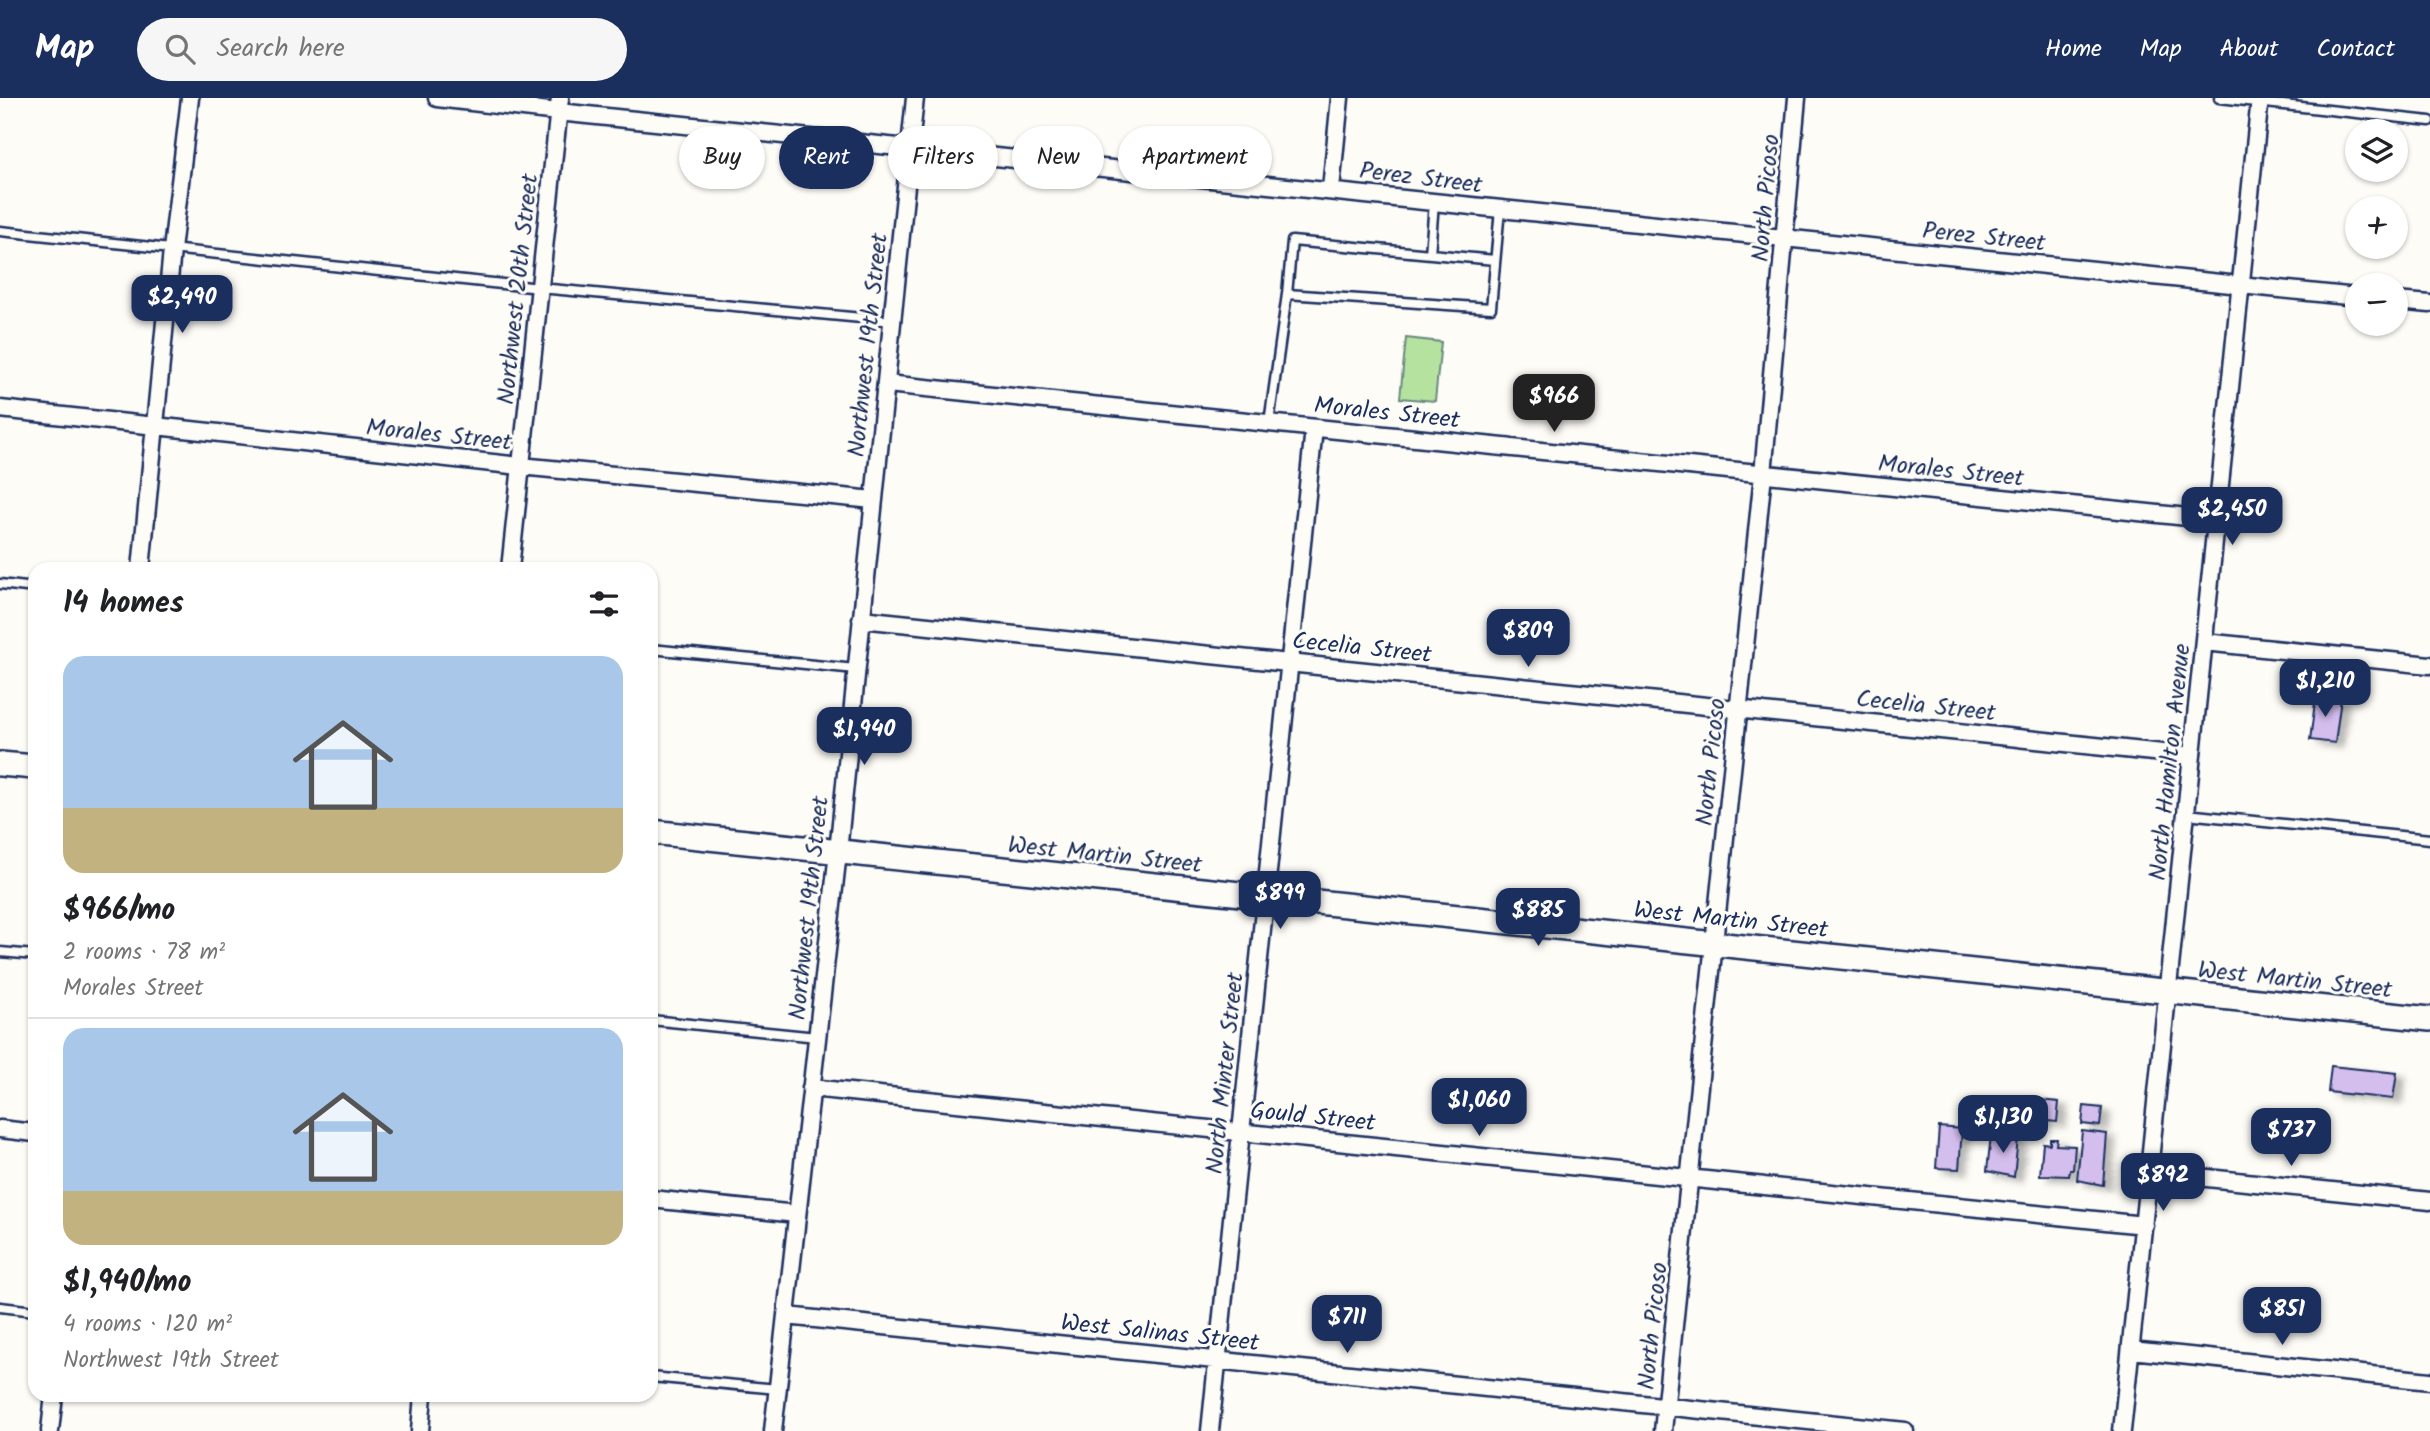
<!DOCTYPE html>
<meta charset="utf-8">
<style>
:root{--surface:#fff;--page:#f6f6f6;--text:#202124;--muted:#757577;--line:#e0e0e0;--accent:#1b2f5e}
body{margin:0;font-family:Kalam,sans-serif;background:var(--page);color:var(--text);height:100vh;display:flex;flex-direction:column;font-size:26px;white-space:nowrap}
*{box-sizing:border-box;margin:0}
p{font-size:23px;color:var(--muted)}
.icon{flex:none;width:38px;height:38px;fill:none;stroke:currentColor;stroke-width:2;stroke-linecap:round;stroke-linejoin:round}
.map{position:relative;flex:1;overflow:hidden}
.drawer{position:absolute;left:28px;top:464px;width:630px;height:840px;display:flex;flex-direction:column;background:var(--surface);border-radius:21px;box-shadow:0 2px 5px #0004}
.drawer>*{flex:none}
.banner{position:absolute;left:679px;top:28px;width:665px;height:63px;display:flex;gap:14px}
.fabs{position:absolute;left:2345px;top:21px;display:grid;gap:14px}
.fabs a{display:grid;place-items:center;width:63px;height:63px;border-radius:50%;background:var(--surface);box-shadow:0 2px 5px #0004;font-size:35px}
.price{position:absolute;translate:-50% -60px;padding:0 16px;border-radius:14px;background:var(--accent);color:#fff;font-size:23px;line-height:46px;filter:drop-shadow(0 2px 4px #0008)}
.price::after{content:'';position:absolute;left:50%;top:42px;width:21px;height:16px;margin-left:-10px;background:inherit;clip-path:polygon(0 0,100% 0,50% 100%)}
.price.active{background:#222;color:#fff}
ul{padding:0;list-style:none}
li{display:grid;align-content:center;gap:14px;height:371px;padding:0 35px}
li+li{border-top:2px solid var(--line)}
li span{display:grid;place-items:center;height:217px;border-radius:21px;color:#555}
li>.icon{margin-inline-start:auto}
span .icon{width:126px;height:126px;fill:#fffc;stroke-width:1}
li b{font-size:30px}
h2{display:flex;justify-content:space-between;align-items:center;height:84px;padding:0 35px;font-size:30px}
.pill{padding:0 24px;border-radius:32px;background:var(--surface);box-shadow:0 2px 5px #0004;font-size:24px;line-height:63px}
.pill.active{background:var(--accent);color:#fff}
header{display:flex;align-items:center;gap:42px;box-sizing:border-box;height:98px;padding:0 35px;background:var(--accent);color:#fff}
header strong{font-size:33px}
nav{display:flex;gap:38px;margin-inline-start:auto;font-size:24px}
.search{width:490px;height:63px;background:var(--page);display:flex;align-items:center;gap:18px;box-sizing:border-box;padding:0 24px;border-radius:38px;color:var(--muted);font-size:26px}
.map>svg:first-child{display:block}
.green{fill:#b6e2a0;stroke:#68887f;stroke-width:2}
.building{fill:#d4beee;stroke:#1b2f5e;stroke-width:2;filter:url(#shadow)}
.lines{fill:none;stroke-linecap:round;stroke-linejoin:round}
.lane-casing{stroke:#1b2f5e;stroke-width:13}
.street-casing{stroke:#1b2f5e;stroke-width:21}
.secondary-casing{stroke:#1b2f5e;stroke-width:28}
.lane{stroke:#fdfcf7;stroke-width:8}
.street{stroke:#fdfcf7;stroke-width:16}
.secondary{stroke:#fdfcf7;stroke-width:23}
.labels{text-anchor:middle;stroke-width:6;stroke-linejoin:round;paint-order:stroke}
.street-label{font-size:24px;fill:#1b2f5e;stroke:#fdfcf7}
</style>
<header>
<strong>Map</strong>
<div class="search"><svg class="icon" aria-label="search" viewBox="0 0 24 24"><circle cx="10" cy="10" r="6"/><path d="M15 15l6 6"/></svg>Search here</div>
<nav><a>Home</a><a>Map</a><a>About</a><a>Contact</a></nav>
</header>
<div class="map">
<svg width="2430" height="1333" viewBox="0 0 2430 1333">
<defs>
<filter id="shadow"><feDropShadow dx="8" dy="4.5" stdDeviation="3.5" flood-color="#0004"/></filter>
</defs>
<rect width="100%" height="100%" fill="#fdfcf7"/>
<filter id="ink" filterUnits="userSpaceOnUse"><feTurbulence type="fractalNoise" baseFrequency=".0143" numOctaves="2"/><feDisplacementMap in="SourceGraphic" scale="14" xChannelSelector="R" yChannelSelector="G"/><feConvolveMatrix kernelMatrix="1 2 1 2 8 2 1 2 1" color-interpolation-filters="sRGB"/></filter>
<g filter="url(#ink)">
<path class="green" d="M 1406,240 L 1441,244 L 1435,303 L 1400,300 Z"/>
<path class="building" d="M 2316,597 L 2341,601 L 2335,645 L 2310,642 Z
M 2331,968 L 2397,975 L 2393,1001 L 2328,994 Z
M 2039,1002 L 2059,1004 L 2057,1024 L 2037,1022 Z
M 2084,1008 L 2102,1010 L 2100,1028 L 2082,1026 Z
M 1939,1029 L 1962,1031 L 1959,1071 L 1936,1070 Z
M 2082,1033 L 2107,1036 L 2103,1087 L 2077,1082 Z
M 1991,1037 L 2018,1040 L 2014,1079 L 1987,1073 Z
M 2050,1041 L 2057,1041 L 2056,1047 L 2075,1048 L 2073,1072 L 2070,1072 L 2069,1078 L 2040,1077 L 2043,1045 L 2050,1046 Z"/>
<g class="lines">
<g class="lane-casing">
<path id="lane" d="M 2219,0 L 2430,23
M 0,133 L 540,190 L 894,223
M 1430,156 L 1434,104
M 1495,162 L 1292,143 L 1287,196 L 1491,210 L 1500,111
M 1269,325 L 1287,196
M 0,486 L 35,490
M 651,551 L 856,571
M 2186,716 L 2430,741
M 0,854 L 35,857
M 651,922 L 817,939
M 0,1209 L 35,1213
M 651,1279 L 778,1291"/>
</g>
<g class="street-casing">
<path id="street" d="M 437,0 L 558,14 C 1159,72 1758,137 2357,199
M 1331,91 L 1340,0
M 2396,203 L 2430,206
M 887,286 L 2217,422
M 0,311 L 520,368 L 874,402
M 141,471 L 172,152 L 190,0
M 510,471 L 560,0
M 861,521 L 2192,658
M 2204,544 L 2430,567
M 811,990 L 2144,1127
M 0,1031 L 35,1035
M 2149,1074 L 2430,1103
M 651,1101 L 797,1116
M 786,1218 L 1905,1333
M 2131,1252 L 2430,1283
M 50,1333 L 54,1297
M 420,1333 L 423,1297
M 773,1333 L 838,754 L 915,0
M 1210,1333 L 1314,330
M 1663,1333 L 1763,376 L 1797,0
M 2122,1333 L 2260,0"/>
</g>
<g class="secondary-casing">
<path id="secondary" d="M 0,666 L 35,669
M 651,734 L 2430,921"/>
</g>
<use href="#lane" class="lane"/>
<use href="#street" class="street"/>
<use href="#secondary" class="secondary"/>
</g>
</g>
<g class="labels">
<g class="street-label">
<text transform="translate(1421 79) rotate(7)" y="8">Perez Street</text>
<text transform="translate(1765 100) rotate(-85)" y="8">North Picoso</text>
<text transform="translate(1984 138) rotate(6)" y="8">Perez Street</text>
<text transform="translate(517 191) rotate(-84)" y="8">Northwest 20th Street</text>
<text transform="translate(867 247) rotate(-84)" y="8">Northwest 19th Street</text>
<text transform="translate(1387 314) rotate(6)" y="8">Morales Street</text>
<text transform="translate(439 336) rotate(6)" y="8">Morales Street</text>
<text transform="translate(1951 372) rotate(6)" y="8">Morales Street</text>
<text transform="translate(1362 549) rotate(6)" y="8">Cecelia Street</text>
<text transform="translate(1926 607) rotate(6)" y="8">Cecelia Street</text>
<text transform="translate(1710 664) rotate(-84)" y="8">North Picoso</text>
<text transform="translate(2169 664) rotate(-84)" y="8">North Hamilton Avenue</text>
<text transform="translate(1105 756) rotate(6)" y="8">West Martin Street</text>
<text transform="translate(808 810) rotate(-84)" y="8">Northwest 19th Street</text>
<text transform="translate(1731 821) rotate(6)" y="8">West Martin Street</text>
<text transform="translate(2295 881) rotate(6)" y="8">West Martin Street</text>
<text transform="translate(1224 975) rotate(-84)" y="8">North Minter Street</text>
<text transform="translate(1313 1018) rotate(6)" y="8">Gould Street</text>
<text transform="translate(1652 1228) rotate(-84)" y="8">North Picoso</text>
<text transform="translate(1160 1234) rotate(6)" y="8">West Salinas Street</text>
</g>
</g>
</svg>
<div class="fabs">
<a><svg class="icon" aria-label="layers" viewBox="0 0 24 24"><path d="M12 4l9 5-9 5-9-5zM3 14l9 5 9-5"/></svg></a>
<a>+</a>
<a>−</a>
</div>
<b class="price" style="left:182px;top:237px">$2,490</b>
<b class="price active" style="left:1554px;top:336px">$966</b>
<b class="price" style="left:2232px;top:449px">$2,450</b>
<b class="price" style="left:1528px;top:571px">$809</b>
<b class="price" style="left:2325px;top:621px">$1,210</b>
<b class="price" style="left:864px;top:669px">$1,940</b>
<b class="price" style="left:1280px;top:833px">$899</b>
<b class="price" style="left:1538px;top:850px">$885</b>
<b class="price" style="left:1479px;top:1040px">$1,060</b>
<b class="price" style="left:2003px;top:1057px">$1,130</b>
<b class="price" style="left:2291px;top:1070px">$737</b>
<b class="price" style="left:2163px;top:1115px">$892</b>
<b class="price" style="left:2282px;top:1249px">$851</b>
<b class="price" style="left:1347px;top:1257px">$711</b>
<div class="banner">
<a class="pill">Buy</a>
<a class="pill active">Rent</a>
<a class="pill">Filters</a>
<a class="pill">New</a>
<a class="pill">Apartment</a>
</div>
<section class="drawer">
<h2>14 homes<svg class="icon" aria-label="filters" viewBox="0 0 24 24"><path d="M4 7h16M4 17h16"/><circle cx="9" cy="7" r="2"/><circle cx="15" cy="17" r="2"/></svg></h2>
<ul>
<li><span style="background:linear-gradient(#a9c7e8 70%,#c2b280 0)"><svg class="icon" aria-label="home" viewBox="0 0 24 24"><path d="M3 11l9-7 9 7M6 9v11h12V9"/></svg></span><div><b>$966/mo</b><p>2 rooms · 78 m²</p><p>Morales Street</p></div></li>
<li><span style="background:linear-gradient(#a9c7e8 75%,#c2b280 0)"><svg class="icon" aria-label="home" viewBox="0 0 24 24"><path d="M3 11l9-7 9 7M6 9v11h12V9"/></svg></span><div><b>$1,940/mo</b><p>4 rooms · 120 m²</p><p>Northwest 19th Street</p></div></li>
</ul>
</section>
</div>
